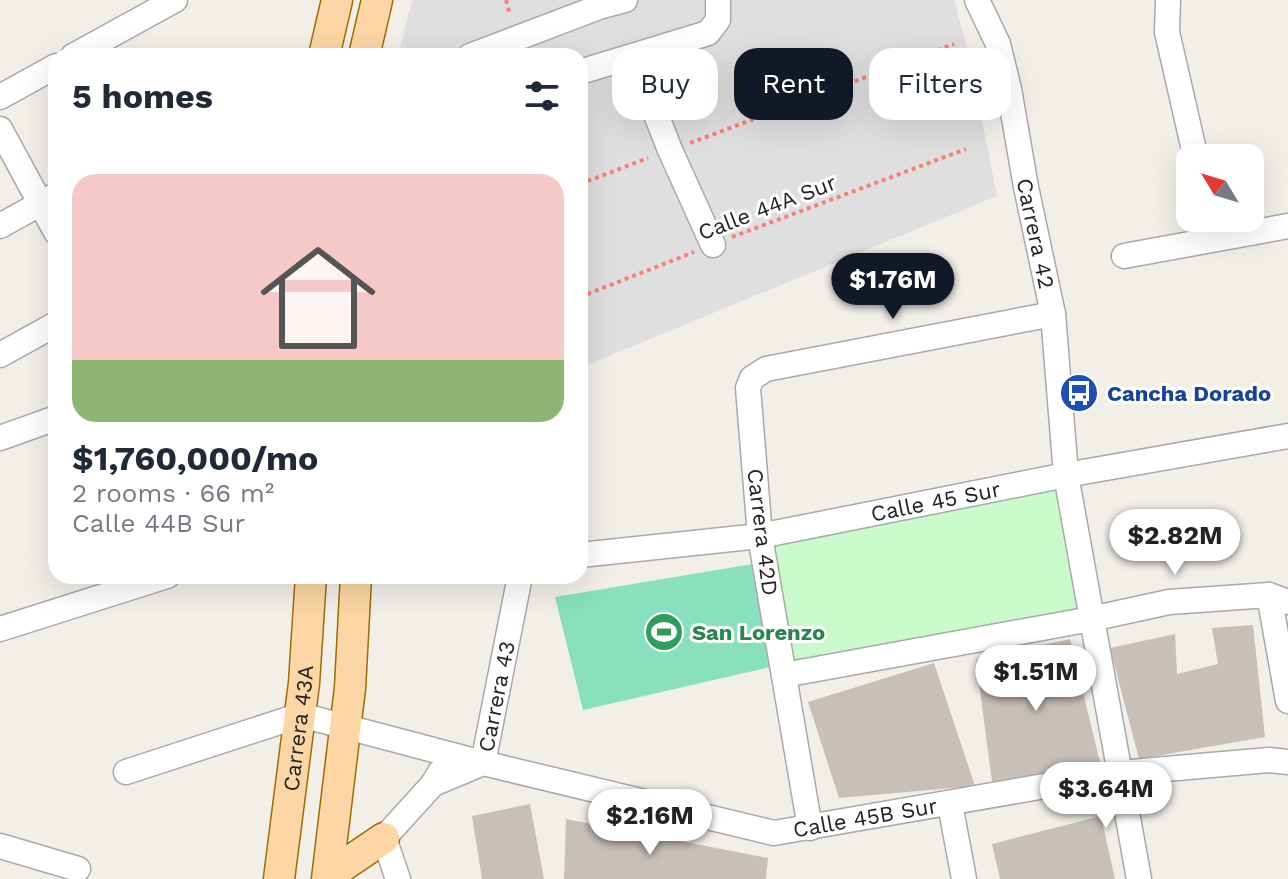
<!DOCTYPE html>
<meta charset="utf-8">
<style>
:root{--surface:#fff;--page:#f2f2f3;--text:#1f2937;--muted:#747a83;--line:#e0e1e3;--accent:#111827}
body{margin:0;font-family:"Work Sans",sans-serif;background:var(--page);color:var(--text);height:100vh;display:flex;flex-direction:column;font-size:30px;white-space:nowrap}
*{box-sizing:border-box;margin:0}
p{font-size:26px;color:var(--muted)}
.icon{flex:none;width:44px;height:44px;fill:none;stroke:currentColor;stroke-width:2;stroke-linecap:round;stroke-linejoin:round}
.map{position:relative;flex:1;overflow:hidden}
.side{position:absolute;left:48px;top:48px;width:540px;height:536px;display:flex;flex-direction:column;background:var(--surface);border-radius:24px;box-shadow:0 8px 32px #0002}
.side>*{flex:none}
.hud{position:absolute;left:612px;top:48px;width:556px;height:72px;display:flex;gap:16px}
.needle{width:52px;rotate:308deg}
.buttons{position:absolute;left:1176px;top:144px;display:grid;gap:16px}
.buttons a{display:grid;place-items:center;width:88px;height:88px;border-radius:16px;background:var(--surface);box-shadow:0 8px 32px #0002;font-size:40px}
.price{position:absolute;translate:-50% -68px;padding:0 18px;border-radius:28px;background:#fff;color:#222;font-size:26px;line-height:52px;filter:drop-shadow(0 2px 4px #0008)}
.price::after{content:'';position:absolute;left:50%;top:48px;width:24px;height:18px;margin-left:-12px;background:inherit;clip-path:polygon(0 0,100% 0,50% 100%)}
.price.current{background:var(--accent);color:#fff}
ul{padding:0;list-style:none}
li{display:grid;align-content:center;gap:16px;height:424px;padding:0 24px}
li+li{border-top:2px solid var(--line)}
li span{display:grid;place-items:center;height:248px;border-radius:24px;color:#555}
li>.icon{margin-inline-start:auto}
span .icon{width:144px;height:144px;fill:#fffc;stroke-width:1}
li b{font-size:34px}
h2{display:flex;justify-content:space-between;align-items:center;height:96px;padding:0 24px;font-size:34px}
.tag{padding:0 28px;border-radius:24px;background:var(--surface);box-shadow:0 8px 32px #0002;font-size:28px;line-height:72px}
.tag.current{background:var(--accent);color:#fff}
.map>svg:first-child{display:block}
.residential{fill:#e0dfdf}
.park{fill:#c8facc}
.pitch{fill:#88e0be}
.building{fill:#c7bfb8}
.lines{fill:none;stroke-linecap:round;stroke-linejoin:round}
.minor-casing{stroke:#a9a9a9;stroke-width:27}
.major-casing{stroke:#a06b00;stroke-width:33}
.path{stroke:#fa8072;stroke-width:4;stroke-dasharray:4 4;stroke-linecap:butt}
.minor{stroke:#fff;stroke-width:24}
.major{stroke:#fcd6a4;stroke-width:30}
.labels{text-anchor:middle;stroke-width:6;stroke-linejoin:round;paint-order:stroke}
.street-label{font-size:22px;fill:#222;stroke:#fff}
.transit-label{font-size:22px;font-weight:bold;fill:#164399;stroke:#fff;text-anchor:start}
.leisure-label{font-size:22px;font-weight:bold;fill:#27864d;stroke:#fff;text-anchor:start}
</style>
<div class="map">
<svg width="1288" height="879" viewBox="0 0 1288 879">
<rect width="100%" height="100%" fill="#f2efe9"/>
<path class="residential" d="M 412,0 L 954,0 L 971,63 L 997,196 L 580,368 L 580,56 L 398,56 Z"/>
<path class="park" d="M 1057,485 L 1077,612 L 794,663 L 772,547 Z"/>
<path class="pitch" d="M 753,564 L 770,667 L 583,710 L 555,597 Z"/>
<path class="building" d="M 1253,625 L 1265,737 L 1139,759 L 1110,648 L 1175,634 L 1177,674 L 1218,664 L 1212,628 Z
M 1070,639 L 1101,766 L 992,782 L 976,660 Z
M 934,663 L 975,786 L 839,798 L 808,702 Z
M 530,804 L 544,879 L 482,879 L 472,816 Z
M 1101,816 L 1115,879 L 1000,879 L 992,844 Z
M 566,819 L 768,858 L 766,879 L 564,879 Z"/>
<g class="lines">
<g class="minor-casing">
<g id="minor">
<path id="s1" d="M 977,0 L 998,44 L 1009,89 L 1026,187 L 1053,314 L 1066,475 L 1139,879"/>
<path d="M 1168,0 L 1167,32 L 1194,150"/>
<path d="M 73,56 L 175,0"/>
<path d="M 470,56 L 599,7 L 625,0"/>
<path d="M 633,56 L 670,150 L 713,245"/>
<path d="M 580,72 L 708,33 L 718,20 L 718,0"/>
<path d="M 0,97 L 56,66"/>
<path d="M 0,129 L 56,232"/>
<path d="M 0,226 L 56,195"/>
<path d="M 1124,256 L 1288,226"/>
<path d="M 0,355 L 56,324"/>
<path d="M 0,438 L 56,418"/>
<path id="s2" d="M 580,555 L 760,536 L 1066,475 L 1288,436"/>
<path d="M 1269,595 L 1288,701"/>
<path d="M 0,629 L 167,576"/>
<path d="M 784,675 L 1091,619 L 1169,602 L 1269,595 L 1288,602"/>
<path id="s3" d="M 126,772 L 301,715 L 483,763 L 774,833 L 1120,773 L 1269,760 L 1288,762"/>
<path id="s4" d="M 433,784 L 483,763 L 520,576"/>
<path d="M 950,804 L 964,879"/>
<path d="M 810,828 L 760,536 L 748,388 L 752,378 L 766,369 L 1053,314"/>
<path d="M 0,846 L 78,869"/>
<path d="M 398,879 L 384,838 L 433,784 L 440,772"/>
</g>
</g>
<g class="major-casing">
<g id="major">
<path d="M 324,56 L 337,0"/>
<path d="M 364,56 L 377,0"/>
<path d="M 328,876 L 384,838"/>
<path id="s5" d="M 279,879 L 304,683 L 311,576"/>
<path d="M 327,879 L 350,688 L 356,576"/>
</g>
</g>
<path class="path" d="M 506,0 L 510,15
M 690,143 L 954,44
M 580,184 L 648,158
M 732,237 L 966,149
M 580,297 L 694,252"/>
<use href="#minor" class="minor"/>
<use href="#major" class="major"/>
</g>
<defs>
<g id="bus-disc" transform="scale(2)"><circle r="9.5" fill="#1a4fb4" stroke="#fff"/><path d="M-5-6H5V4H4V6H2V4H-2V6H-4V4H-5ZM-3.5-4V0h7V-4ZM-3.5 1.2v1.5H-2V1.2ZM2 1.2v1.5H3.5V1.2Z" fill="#fff"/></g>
<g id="stadium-disc" transform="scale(2)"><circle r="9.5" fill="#2e9e5b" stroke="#fff"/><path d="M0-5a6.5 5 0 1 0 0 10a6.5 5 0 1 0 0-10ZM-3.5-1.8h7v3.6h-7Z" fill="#fff"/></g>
</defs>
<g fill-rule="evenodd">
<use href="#bus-disc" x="1079" y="393"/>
<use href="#stadium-disc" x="664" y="632"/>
</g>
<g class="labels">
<g class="street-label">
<text transform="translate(767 207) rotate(-21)" y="8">Calle 44A Sur</text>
<text dy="8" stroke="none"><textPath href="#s1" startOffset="242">Carrera 42</textPath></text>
<text dy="8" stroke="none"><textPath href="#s2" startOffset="360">Calle 45 Sur</textPath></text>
<text transform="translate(763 532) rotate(83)" y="8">Carrera 42D</text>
<text dy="8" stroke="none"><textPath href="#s4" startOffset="122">Carrera 43</textPath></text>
<text dy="8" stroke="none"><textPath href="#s5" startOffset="152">Carrera 43A</textPath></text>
<text dy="8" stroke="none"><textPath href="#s3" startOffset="764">Calle 45B Sur</textPath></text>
</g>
<g class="transit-label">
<text x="1107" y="401">Cancha Dorado</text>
</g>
<g class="leisure-label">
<text x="692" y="640">San Lorenzo</text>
</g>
</g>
</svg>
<div class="buttons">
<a><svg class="needle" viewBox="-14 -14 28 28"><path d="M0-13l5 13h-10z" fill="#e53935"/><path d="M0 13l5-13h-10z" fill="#747a83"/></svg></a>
</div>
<b class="price current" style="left:893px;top:321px">$1.76M</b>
<b class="price" style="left:1175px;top:577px">$2.82M</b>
<b class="price" style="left:1036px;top:713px">$1.51M</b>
<b class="price" style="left:1106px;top:830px">$3.64M</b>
<b class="price" style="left:650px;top:857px">$2.16M</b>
<div class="hud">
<a class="tag">Buy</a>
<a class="tag current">Rent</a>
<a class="tag">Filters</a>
</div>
<section class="side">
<h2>5 homes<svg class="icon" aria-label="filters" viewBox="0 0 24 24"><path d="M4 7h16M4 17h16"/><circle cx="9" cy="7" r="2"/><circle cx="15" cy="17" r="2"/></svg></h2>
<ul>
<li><span style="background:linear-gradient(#f6c9c9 75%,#8fb573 0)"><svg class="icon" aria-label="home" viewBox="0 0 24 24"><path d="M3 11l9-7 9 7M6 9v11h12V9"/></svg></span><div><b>$1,760,000/mo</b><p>2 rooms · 66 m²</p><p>Calle 44B Sur</p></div></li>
</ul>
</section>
</div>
